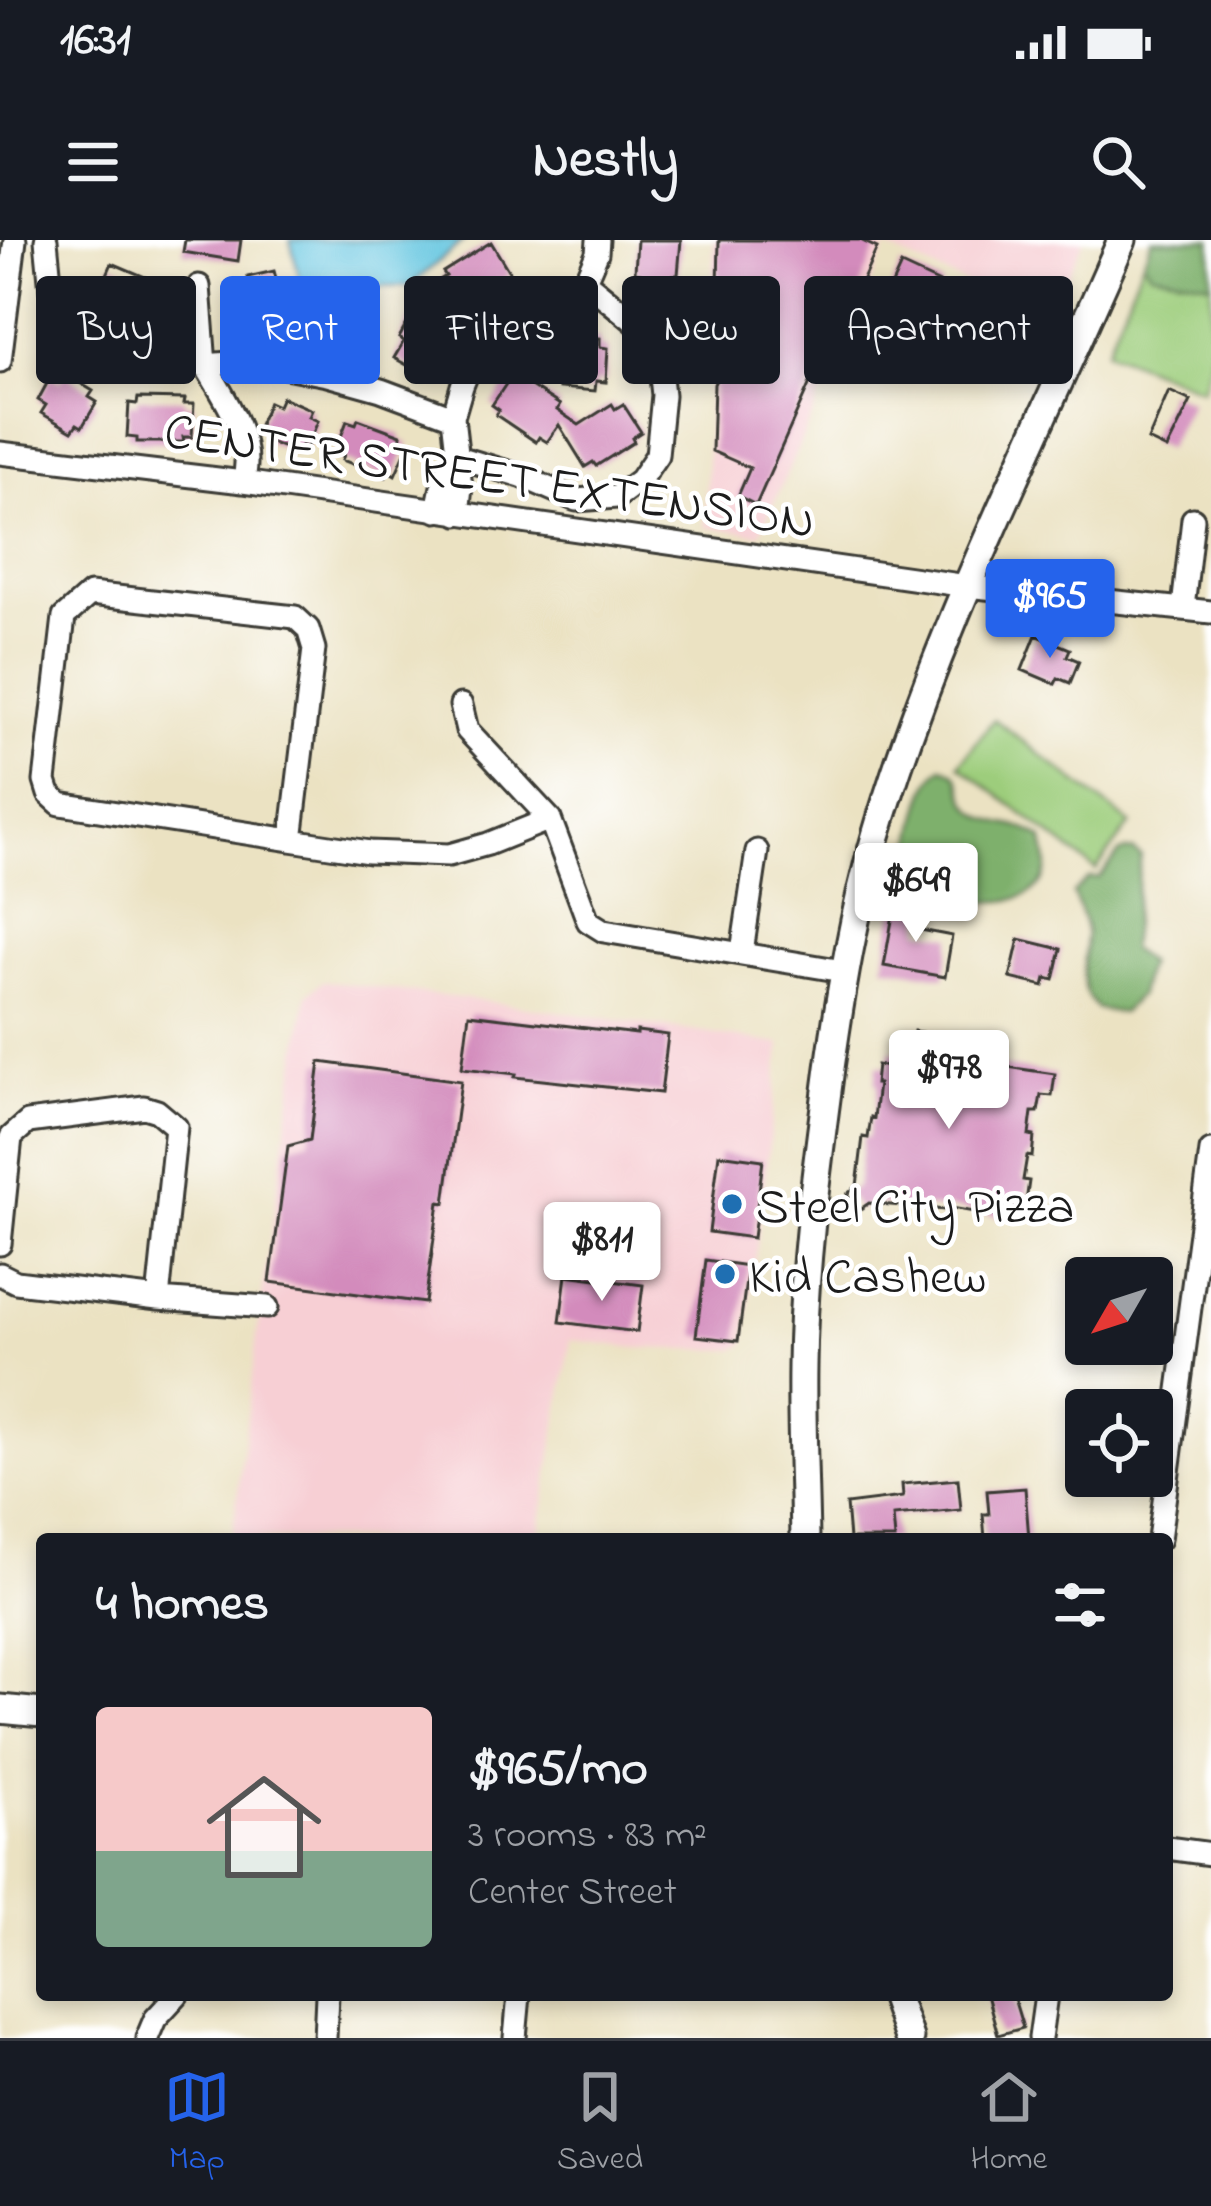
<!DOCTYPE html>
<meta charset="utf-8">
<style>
:root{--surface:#171b24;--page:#20242c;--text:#f1f3f6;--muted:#9ea1a6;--line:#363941;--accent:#2563eb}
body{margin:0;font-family:"Indie Flower",sans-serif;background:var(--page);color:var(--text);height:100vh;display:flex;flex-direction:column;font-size:45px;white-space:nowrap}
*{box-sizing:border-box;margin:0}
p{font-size:39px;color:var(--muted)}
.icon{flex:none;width:66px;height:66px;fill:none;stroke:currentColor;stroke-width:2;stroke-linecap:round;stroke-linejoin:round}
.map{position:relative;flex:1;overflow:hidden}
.side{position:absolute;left:36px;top:1293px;width:1137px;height:468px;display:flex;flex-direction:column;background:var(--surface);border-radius:12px;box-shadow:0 6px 18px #0003}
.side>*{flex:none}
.hud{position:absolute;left:36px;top:36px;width:1140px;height:108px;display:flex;gap:24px}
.needle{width:78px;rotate:231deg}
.controls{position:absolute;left:1065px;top:1017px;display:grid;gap:24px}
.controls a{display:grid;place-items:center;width:108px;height:108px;border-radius:12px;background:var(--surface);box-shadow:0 6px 18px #0003;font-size:60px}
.price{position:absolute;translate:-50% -102px;padding:0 27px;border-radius:12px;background:#fff;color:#222;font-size:39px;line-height:78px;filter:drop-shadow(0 3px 6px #0008)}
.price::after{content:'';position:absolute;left:50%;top:72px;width:36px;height:27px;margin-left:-18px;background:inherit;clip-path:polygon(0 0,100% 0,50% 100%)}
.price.current{background:var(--accent);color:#fff}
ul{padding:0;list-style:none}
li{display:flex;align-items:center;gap:36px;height:300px;padding:0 60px}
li+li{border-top:3px solid var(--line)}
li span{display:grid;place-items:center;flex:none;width:336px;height:240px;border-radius:12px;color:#555}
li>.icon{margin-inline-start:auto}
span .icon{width:144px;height:144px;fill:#fffc;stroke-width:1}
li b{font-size:51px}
h2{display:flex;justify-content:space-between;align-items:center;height:144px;padding:0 60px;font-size:51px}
.chip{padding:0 42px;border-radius:12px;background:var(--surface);box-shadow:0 6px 18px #0003;font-size:42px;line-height:108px}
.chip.current{background:var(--accent);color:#fff}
.status{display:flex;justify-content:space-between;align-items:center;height:84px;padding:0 60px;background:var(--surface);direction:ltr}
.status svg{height:33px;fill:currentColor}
header{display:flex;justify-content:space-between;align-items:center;height:156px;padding:0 60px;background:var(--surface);font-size:54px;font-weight:800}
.tab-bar{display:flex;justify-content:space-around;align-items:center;height:168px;border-top:3px solid var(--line);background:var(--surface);font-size:33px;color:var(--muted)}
.tab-bar a{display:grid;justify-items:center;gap:6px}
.tab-bar .current{color:var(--accent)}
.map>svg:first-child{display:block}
.built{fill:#f7cfd4}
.green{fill:#9dcd7c;stroke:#5c744c;stroke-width:3}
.forest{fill:#7eb06c;stroke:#4d6644;stroke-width:3}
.water{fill:#61c4df;stroke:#3e707e;stroke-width:3}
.building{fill:#d38bbc}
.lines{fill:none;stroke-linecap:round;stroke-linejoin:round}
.minor-casing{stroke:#3b3a35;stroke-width:27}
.major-casing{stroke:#3b3a35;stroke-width:33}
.minor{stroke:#fff;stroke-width:21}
.major{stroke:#fff;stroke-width:27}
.poi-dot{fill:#1f6fb2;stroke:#fff;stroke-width:4.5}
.labels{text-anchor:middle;stroke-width:9;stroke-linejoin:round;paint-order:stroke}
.street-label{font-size:51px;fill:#1c1c1c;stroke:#fff}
.poi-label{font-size:51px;fill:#1c1c1c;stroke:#fff;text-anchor:start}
</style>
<div class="status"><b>16:31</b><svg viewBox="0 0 49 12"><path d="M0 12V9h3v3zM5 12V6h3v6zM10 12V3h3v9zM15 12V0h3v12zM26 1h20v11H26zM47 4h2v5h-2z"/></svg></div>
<header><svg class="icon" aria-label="menu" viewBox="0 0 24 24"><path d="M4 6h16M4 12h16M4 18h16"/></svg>Nestly<svg class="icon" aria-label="search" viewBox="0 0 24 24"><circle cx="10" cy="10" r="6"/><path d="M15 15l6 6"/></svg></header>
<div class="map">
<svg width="1211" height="1798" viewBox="0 0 1211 1798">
<rect width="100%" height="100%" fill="#fff"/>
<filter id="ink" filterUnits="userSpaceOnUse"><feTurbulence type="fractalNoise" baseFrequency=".00833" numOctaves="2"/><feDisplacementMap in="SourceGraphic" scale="24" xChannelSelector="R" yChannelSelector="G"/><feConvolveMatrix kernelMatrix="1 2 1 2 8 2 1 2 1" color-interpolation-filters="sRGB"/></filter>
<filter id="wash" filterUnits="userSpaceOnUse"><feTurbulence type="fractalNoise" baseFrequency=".004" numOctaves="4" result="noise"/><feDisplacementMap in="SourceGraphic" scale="48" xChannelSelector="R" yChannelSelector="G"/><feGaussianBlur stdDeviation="2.7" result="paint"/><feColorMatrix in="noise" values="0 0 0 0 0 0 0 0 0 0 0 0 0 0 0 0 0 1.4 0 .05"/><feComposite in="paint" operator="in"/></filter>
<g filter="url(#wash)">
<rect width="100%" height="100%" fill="#ebe2c2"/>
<path class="built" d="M 714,0 L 1084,0 L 1047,79 L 886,8 L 760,294 L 705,287 Z
M 323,741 L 491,762 L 781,804 L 745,1104 L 735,1110 L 636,1108 L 571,1100 L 538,1299 L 232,1299 L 264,1039 L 299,804 L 307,754 Z"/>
<path class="green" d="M 1143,21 L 1152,32 L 1211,43 L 1211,119 L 1202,149 L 1106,111 Z
M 994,479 L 1131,584 L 1096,630 L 959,525 Z"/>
<path class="forest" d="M 1152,0 L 1211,0 L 1211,43 L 1151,32 L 1143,21 Z
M 942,527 C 969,533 956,553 974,570 C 993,588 1023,582 1043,599 C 1044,612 1050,623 1045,636 C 1032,671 960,666 935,646 C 927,639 917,625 914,615 C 911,603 916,589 918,577 C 922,561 928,538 942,527 Z
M 1133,610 L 1141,616 L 1130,708 L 1147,723 L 1139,755 L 1122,773 L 1097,769 C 1073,740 1087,723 1086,691 C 1085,680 1077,665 1073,653 L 1089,638 L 1099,638 L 1120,612 Z"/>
<path class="water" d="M 290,0 L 464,0 L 410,46 C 382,49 374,40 351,63 C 351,89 361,86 336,107 C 322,105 308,104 301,91 L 306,64 Z"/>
<g id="blocks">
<path class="building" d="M 185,0 L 241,0 L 238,21 L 183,12 Z
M 637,0 L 681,0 L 678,35 L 673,35 L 672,45 L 639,42 L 640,33 L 635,32 Z
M 719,0 L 860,0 L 877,8 L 830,114 L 824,111 L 756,265 L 738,256 L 750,228 L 712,211 L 714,144 L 752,63 L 718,47 Z
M 491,2 L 511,35 L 503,39 L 506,44 L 466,69 L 463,64 L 455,69 L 438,41 L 446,36 L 443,32 Z
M 112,23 L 164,45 L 162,49 L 171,53 L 157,84 L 149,80 L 147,85 L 103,67 L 106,62 L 97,58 Z
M 901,25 L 942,44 L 940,50 L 977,67 L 979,62 L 1020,80 L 1000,124 L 998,123 L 996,128 L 948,105 L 943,110 L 929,104 L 930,98 L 882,76 L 884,71 L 881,69 Z
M 274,31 L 277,42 L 285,40 L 292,72 L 285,73 L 287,83 L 259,89 L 257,82 L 248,84 L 240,49 L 250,47 L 248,37 Z
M 410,78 L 437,92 L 416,130 L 394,118 L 404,101 L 399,98 Z
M 572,95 L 600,98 L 600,107 L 608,108 L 606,142 L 596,141 L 595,151 L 559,148 L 562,102 L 571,103 Z
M 65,134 L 93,151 L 89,157 L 97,162 L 82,187 L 77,184 L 72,191 L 41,173 L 46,165 L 38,160 L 51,136 L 60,142 Z
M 510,138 L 517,143 L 520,139 L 560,165 L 557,170 L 579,185 L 612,164 L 615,169 L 623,164 L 641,192 L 632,198 L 634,202 L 596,226 L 593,222 L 585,227 L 559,185 L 547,202 L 539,197 L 536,202 L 496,175 L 499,170 L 492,165 Z
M 1169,151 L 1191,161 L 1167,209 L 1148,200 Z
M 282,157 L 312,170 L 309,177 L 318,181 L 307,207 L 301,205 L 297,213 L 264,200 L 267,191 L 258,187 L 269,162 L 278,166 Z
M 138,158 L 185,159 L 184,164 L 194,164 L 192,197 L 183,197 L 184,202 L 137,202 L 137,198 L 127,197 L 129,163 L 137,164 Z
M 358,179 L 401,195 L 400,200 L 409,204 L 395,235 L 388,231 L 386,237 L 342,220 L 344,215 L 335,212 L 347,181 L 356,184 Z
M 1036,395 L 1070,409 L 1067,416 L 1079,421 L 1070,443 L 1058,438 L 1055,444 L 1022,430 Z
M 899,666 L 924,671 L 921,690 L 952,696 L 945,737 L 884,726 L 894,669 L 898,670 Z
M 1019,699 L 1061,709 L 1054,740 L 1046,738 L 1044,746 L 1010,738 Z
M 469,774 L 637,794 L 637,791 L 668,795 L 661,853 L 515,837 L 516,834 L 462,828 Z
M 914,791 L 948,796 L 946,818 L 1055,834 L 1052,856 L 1041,855 L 1038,872 L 1032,872 L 1029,895 L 1034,896 L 1032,917 L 1027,916 L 1023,940 L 1029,941 L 1026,962 L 1021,962 L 1020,965 L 1005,964 L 1003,977 L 946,967 L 946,970 L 869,963 L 859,970 L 847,954 L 857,946 L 863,897 L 868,898 L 871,877 L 874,878 L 878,844 L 875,844 L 877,825 L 888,827 L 890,811 L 910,814 Z
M 320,822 L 461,841 L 445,963 L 439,962 L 425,1063 L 270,1042 L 288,906 L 310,900 Z
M 719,914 L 763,920 L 753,998 L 709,992 Z
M 706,1020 L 748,1026 L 738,1101 L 696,1096 Z
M 566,1035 L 643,1045 L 637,1092 L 560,1082 Z
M 958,1239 L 961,1270 L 893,1276 L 895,1299 L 849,1299 L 846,1264 L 903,1257 L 902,1244 Z
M 1025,1248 L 1029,1299 L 985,1299 L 983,1274 L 989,1274 L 987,1251 Z
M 987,1755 L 1013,1755 L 1023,1788 L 998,1795 Z"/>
</g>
</g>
<g filter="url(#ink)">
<use href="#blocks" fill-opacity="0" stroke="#3b3a35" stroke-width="3"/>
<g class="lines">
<g class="minor-casing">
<path id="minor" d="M 46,0 L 51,51 L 72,83 L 115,113 L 144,123 L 205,125 C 225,159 256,202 243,242
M 199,46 L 205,125 L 254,121 L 327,135 L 381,150 L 453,177
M 0,121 L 15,0
M 0,213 L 243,242 L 967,346 L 1211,372
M 458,217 L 521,236 L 576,260 L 617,257 L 640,240 L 657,215 L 663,155 L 659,119 L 636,83 L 585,41 L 597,13 L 598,0
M 437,271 C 441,252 443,231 458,217
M 458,274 L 461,247 L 453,177 L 462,146 L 480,101 L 521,71 L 585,41
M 90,354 L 295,377 L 308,389 L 314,409 L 291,600 L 60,564 L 49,554 L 45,541 L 64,377 Z
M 1183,368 L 1193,279
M 461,465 L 467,490 L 550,579 L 588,681 L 604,691 L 843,731
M 291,600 L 369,612 L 449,615 L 488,604 L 550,579
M 742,712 L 757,611
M 0,1004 L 11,897 L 28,882 L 144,867 L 157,871 L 176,887 L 158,1059
M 0,1034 L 16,1042 L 158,1059 L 267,1067
M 1159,1299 L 1211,911
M 1167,1608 L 1211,1614
M 147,1798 L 155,1779 L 177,1755
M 325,1798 L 327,1755
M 515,1798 L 519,1755
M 1040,1798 L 1046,1755"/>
</g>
<g class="major-casing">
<path id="major" d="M 805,1299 C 804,1241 801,1184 802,1126 C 803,1026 817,927 830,828 C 841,750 854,672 876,596 C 936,390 1037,197 1122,0
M 0,1469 L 42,1473
M 894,1755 L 909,1798"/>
</g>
<use href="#minor" class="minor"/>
<use href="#major" class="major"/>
</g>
</g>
<g class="poi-dot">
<circle cx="732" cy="964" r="12"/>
<circle cx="725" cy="1034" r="12"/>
</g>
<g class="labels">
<g class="street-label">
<text transform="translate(490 234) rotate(8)" y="18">CENTER STREET EXTENSION</text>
</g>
<g class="poi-label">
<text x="756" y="982">Steel City Pizza</text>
<text x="749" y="1052">Kid Cashew</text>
</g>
</g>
</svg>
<div class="controls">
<a><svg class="needle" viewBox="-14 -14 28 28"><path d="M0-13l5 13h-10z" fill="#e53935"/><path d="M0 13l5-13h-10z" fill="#9ea1a6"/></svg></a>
<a><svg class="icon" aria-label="locate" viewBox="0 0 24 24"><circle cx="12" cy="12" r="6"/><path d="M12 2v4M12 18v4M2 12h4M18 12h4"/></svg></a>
</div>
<b class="price current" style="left:1050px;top:421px">$965</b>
<b class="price" style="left:916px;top:705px">$649</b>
<b class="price" style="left:949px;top:892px">$978</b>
<b class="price" style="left:602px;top:1064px">$811</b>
<div class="hud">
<a class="chip">Buy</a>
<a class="chip current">Rent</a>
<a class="chip">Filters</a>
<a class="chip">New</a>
<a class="chip">Apartment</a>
</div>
<section class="side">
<h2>4 homes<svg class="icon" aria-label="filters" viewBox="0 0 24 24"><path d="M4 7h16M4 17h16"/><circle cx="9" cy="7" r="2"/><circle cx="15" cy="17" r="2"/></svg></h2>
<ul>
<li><span style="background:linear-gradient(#f6c9c9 60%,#7fa58c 0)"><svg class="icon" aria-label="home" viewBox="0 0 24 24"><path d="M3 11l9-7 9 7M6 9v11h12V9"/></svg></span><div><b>$965/mo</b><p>3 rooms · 83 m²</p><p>Center Street</p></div></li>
</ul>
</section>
</div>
<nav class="tab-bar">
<a class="current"><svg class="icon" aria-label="map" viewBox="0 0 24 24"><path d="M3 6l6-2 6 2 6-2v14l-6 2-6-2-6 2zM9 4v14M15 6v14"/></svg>Map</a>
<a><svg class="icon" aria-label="saved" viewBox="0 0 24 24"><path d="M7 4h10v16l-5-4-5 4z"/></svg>Saved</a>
<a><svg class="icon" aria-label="home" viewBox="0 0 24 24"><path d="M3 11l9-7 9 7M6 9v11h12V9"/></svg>Home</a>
</nav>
